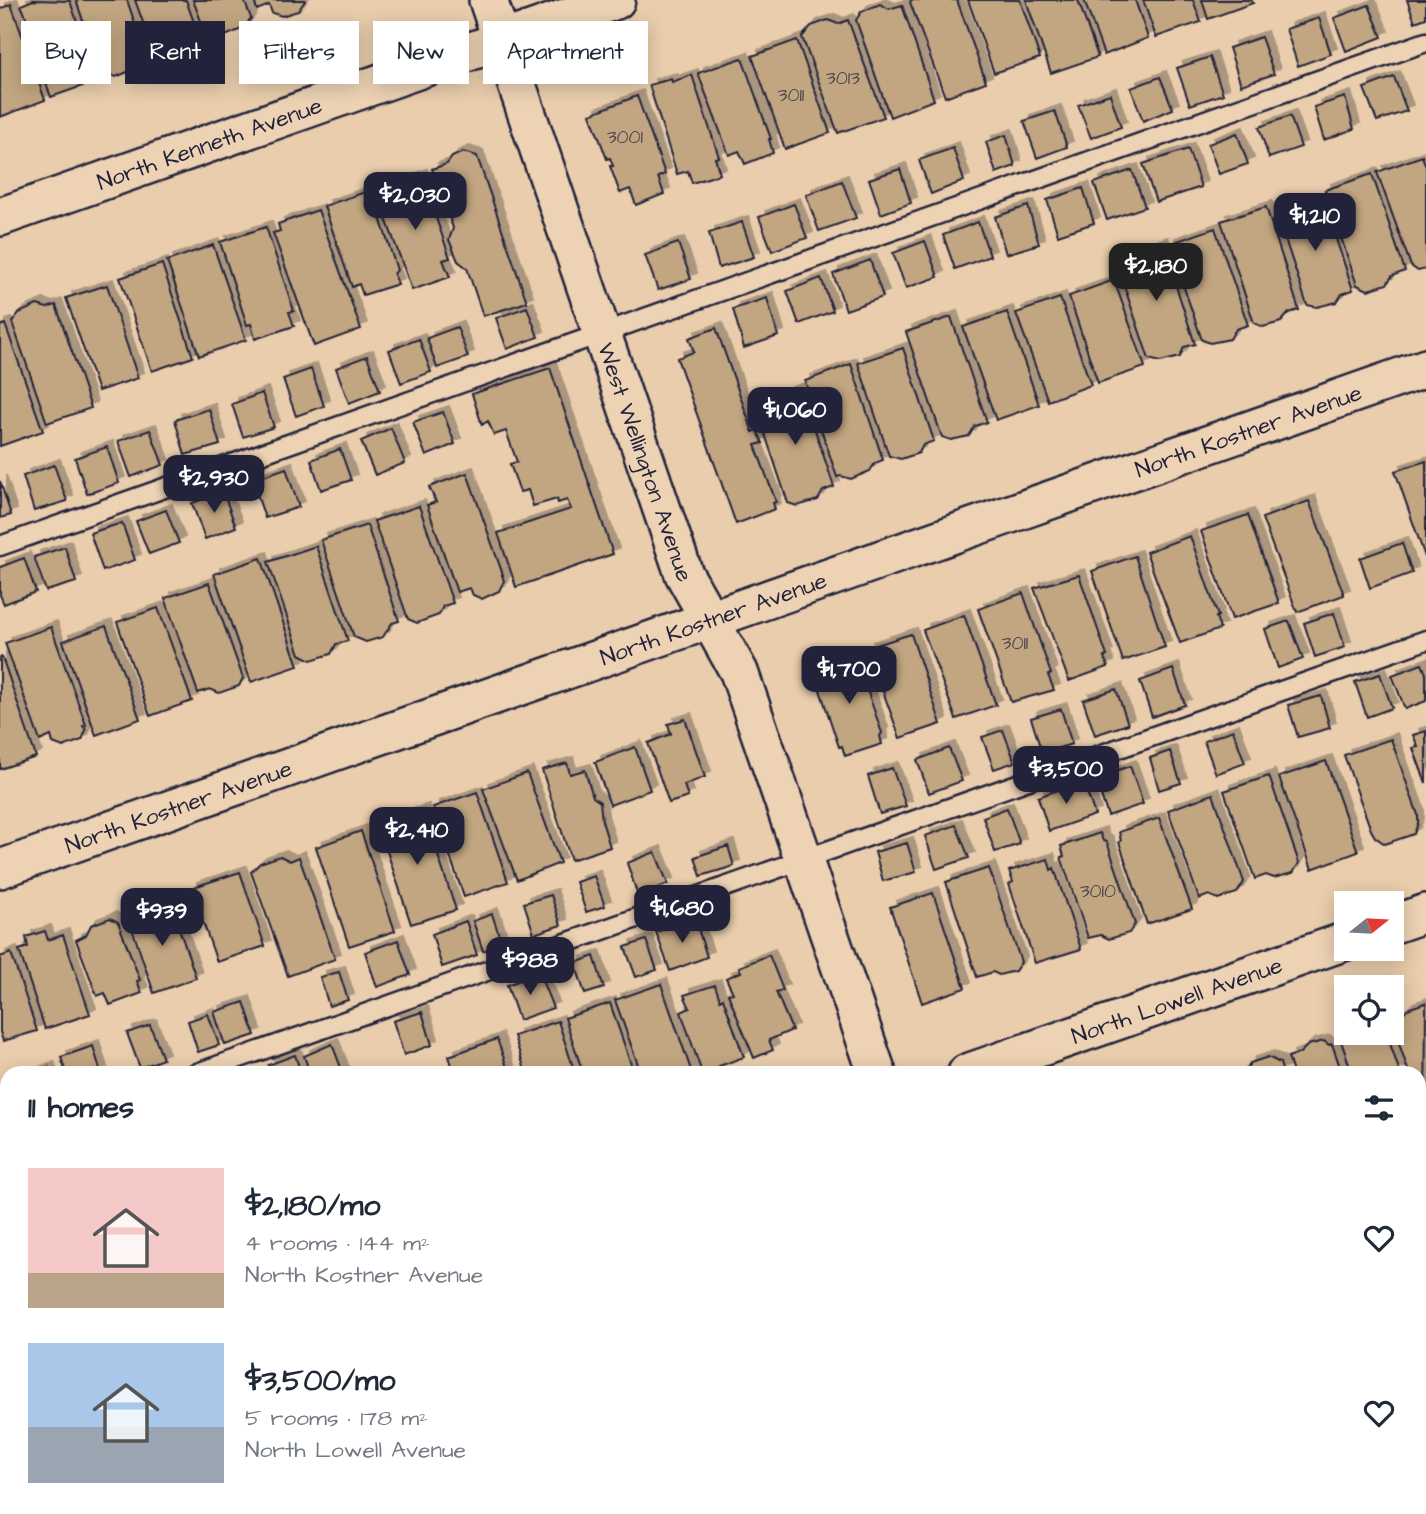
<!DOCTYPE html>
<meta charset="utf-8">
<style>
:root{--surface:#fff;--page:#f6f6f7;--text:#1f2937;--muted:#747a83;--accent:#22223b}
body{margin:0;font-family:"Architects Daughter",sans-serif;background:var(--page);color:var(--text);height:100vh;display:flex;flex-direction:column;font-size:26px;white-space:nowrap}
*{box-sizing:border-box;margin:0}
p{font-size:23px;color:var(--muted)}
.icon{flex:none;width:38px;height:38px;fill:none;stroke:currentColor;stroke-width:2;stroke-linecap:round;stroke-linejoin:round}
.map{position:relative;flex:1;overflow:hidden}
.sheet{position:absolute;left:0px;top:1066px;width:1426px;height:450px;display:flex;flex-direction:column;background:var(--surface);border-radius:21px 21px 0 0;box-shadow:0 4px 18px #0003}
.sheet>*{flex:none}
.banner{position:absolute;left:21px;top:21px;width:700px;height:63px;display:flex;gap:14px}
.needle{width:46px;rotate:72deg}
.tools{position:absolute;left:1334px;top:891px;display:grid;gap:14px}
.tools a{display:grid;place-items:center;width:70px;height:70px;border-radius:0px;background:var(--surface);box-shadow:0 4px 18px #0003;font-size:35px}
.price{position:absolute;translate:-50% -60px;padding:0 16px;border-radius:14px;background:var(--accent);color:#fff;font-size:23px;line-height:46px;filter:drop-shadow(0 2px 4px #0008)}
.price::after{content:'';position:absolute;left:50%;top:42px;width:21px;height:16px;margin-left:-10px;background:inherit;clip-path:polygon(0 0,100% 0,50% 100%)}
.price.active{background:#222;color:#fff}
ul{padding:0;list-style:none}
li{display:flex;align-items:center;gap:21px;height:175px;padding:0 28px}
li span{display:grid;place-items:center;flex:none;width:196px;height:140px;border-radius:0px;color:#555}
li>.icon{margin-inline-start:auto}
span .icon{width:84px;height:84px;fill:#fffc;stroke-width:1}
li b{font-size:30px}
h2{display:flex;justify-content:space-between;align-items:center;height:84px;padding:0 28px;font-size:30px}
.pill{padding:0 24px;border-radius:0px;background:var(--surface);box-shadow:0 4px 18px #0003;font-size:24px;line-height:63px}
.pill.active{background:var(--accent);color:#fff}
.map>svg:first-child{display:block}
.building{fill:#c2a681;stroke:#22223b;stroke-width:2;filter:url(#shadow)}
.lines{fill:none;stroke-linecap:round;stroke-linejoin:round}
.lane-casing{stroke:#22223b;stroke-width:23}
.street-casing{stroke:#22223b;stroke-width:42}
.lane{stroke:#edd2b4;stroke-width:18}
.street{stroke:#edd2b4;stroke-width:37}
.labels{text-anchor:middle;stroke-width:7;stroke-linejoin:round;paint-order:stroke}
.number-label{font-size:19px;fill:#4a434c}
.street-label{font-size:23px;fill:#22223b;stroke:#edd2b4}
</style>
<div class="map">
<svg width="1426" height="1514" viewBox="0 0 1426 1514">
<defs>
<filter id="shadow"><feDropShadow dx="6" dy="-6" stdDeviation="0" flood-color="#0004"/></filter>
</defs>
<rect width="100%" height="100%" fill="#e9cdac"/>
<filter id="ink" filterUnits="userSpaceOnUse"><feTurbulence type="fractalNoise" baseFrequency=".0143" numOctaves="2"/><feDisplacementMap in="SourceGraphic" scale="14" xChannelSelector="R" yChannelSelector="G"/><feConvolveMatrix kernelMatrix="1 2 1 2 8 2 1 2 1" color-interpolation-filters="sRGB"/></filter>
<g filter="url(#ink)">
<path class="building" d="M 33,0 L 70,1 L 97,81 L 51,97 L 23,20 L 27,19 L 21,5 Z
M 76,0 L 127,0 L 146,56 L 139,58 L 137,68 L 116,77 L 100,70 Z
M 135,0 L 186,0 L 202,45 L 157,61 Z
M 193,0 L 244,0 L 251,18 L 244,28 L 223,37 L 210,31 L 206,34 Z
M 254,0 L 305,0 L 305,1 L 298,11 L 282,16 L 272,13 L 269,5 L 257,10 Z
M 911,0 L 957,0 L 986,82 L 945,97 L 910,2 Z
M 968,0 L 1020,0 L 1040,58 L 994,73 Z
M 1026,0 L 1078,0 L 1098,57 L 1051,73 Z
M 1084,0 L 1135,0 L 1148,38 L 1104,55 Z
M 1143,0 L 1193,0 L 1201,22 L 1156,37 Z
M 1202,0 L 1251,0 L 1253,3 L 1208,19 Z
M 1407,0 L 1426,0 L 1426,18 L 1415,22 Z
M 11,4 L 45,100 L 0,117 L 0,9 Z
M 880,4 L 889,9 L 902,5 L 934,100 L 890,117 L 856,20 L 861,12 Z
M 1369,5 L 1382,37 L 1346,51 L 1334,18 Z
M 1319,18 L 1331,54 L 1298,66 L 1286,29 Z
M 828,20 L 838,24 L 848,20 L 884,117 L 838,133 L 802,37 L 811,26 Z
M 1261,37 L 1274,74 L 1241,85 L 1229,48 Z
M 797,40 L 830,133 L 785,149 L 752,56 Z
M 1210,57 L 1223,94 L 1190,105 L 1177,68 Z
M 742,58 L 771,139 L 769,139 L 773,153 L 745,164 L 739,151 L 729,155 L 698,73 Z
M 692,75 L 719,157 L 715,158 L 720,174 L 692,183 L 688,171 L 677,174 L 649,85 L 671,79 L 672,82 Z
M 1160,77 L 1173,109 L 1143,121 L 1131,88 Z
M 1394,77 L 1407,111 L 1377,121 L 1364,88 Z
M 1110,94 L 1121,127 L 1091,138 L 1078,105 Z
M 637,96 L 665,174 L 658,177 L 664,194 L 636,205 L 630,189 L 620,193 L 610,166 L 613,166 L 610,158 L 607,159 L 590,114 Z
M 1345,97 L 1354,129 L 1324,140 L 1314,107 Z
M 1055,111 L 1067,147 L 1037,158 L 1024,121 Z
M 1290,116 L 1301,147 L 1269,158 L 1259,127 Z
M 1237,133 L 1248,164 L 1219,174 L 1208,144 Z
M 1006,135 L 1015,166 L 996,173 L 986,142 Z
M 953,148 L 964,181 L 931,194 L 919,160 Z
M 1188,149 L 1201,187 L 1156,202 L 1143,164 Z
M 463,152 L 477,156 L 527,302 L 483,316 L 467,268 L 458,261 L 449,240 L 453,228 L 432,169 L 447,164 L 452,157 Z
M 1422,156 L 1426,167 L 1426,269 L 1418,271 L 1411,266 L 1377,172 Z
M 900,169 L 911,203 L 881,214 L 869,179 Z
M 1132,170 L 1145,207 L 1107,220 L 1094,183 Z
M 1372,174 L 1405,271 L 1392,276 L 1387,284 L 1368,290 L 1357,285 L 1325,190 Z
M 421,175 L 450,258 L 443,260 L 450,277 L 412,290 L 376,191 Z
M 842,181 L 856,218 L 819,231 L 806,195 Z
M 1083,188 L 1094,223 L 1058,235 L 1047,200 Z
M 371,190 L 397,270 L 394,274 L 398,284 L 363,295 L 359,284 L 352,287 L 324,206 Z
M 1322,197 L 1353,290 L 1342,294 L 1337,302 L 1317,307 L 1307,305 L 1276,212 Z
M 794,204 L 807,238 L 772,251 L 759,217 Z
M 1028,206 L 1039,244 L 1006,254 L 995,217 Z
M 1266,207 L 1299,310 L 1289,313 L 1281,322 L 1263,327 L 1254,323 L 1221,221 Z
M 318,210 L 361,329 L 314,346 L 273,233 L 280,231 L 278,224 Z
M 742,222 L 754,257 L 719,268 L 709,233 Z
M 978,222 L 990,256 L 955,269 L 943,235 Z
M 266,227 L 294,311 L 289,312 L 294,326 L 255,339 L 251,324 L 247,325 L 220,242 Z
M 1215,228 L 1248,325 L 1236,329 L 1230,339 L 1210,343 L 1202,340 L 1169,244 Z
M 925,241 L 938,277 L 906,288 L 893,253 Z
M 678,243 L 691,279 L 658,290 L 645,255 Z
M 1162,243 L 1195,344 L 1184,347 L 1180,357 L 1160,362 L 1149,359 L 1115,259 Z
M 213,245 L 246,340 L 199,356 L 167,261 Z
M 870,260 L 883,297 L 846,310 L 833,274 Z
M 162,264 L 193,357 L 152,371 L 120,278 Z
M 821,278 L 833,311 L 799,324 L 787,291 Z
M 1114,280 L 1145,367 L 1098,383 L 1069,296 Z
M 107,285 L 138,378 L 98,391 L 66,298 Z
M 767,298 L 778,336 L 744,348 L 733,309 Z
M 1060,298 L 1091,385 L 1048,401 L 1016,313 Z
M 37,305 L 47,308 L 56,305 L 91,408 L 47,423 L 12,322 L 19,313 Z
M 527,307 L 538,337 L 507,349 L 496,318 Z
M 1007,312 L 1039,405 L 996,420 L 963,327 Z
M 951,317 L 987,422 L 975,426 L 969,436 L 951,440 L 942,437 L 906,332 Z
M 5,324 L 43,431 L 0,446 L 0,326 Z
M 457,327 L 468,357 L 437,368 L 427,338 Z
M 716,328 L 753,432 L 757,430 L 763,443 L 755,445 L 776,502 L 773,503 L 775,509 L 736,524 L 677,358 L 694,352 L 689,338 Z
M 419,339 L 431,372 L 401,383 L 389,350 Z
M 903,348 L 934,441 L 923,445 L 919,453 L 901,459 L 889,456 L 858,363 Z
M 367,356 L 380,391 L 349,403 L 336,368 Z
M 851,364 L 883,460 L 875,463 L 870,471 L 851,479 L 841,476 L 837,477 L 805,381 Z
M 550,368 L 613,554 L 516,587 L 498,533 L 571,509 L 567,500 L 558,503 L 557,499 L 533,506 L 528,490 L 520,492 L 510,464 L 517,462 L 506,431 L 494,435 L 488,421 L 482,425 L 472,394 Z
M 311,369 L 324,406 L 296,416 L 283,379 Z
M 801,388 L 834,487 L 823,491 L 818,500 L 797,506 L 788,503 L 755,404 Z
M 262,393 L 274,427 L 243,437 L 232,404 Z
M 209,409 L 220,445 L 185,455 L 175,420 Z
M 443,412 L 455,444 L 426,456 L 413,422 Z
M 391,428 L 405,463 L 375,475 L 361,441 Z
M 150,430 L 163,465 L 131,477 L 118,441 Z
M 107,447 L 119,483 L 87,494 L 75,458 Z
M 340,449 L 351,480 L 321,490 L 311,460 Z
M 1426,461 L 1426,557 L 1425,557 L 1395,471 Z
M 54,465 L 67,501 L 34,511 L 23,476 Z
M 286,468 L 299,507 L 265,518 L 252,480 Z
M 467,473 L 503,575 L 502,575 L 504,581 L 499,591 L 482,599 L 473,595 L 470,588 L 457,592 L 427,505 L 436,502 L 429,487 Z
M 0,481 L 11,515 L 0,518 Z
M 223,492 L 236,527 L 205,539 L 192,503 Z
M 1309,501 L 1344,595 L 1297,612 L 1262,518 Z
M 419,506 L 453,603 L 443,606 L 439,615 L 417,623 L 408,619 L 374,521 Z
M 166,510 L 179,543 L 149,554 L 136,521 Z
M 1248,515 L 1279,603 L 1232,619 L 1201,531 Z
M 122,523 L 135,560 L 103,571 L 90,533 Z
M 367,525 L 399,621 L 392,623 L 383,637 L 366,642 L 354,637 L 321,540 Z
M 1190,536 L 1218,616 L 1216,617 L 1220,629 L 1180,643 L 1146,552 Z
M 1402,543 L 1412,573 L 1370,588 L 1360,558 Z
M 316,546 L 348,641 L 336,644 L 331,654 L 311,660 L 300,654 L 268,562 Z
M 65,547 L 76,582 L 46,591 L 34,557 Z
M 1135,556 L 1165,647 L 1123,661 L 1092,571 Z
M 24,558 L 36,592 L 4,604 L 0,595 L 0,567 Z
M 261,558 L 298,666 L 251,682 L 214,574 Z
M 1079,575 L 1107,656 L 1104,657 L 1108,667 L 1069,681 L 1034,588 Z
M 209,583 L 243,678 L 239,686 L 219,693 L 210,689 L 198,693 L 165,598 Z
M 1023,593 L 1051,674 L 1048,675 L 1054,690 L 1011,702 L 978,609 Z
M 158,608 L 192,701 L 150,716 L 117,622 Z
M 1334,613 L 1345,647 L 1315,657 L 1304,623 Z
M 964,615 L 996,705 L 956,719 L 923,630 Z
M 1289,621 L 1303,659 L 1278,668 L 1265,629 Z
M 106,626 L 140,719 L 96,735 L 63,641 Z
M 51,627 L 86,725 L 83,726 L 86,730 L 82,740 L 63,747 L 53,743 L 51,736 L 40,741 L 5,643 Z
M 911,634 L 941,724 L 900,738 L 867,648 Z
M 855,655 L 882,733 L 880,736 L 882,744 L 845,756 L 842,746 L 839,747 L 813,669 Z
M 2,657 L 36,757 L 0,769 L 0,658 Z
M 1422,664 L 1426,674 L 1426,701 L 1405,709 L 1392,675 Z
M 1173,669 L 1185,705 L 1152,717 L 1140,681 Z
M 1380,674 L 1392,708 L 1367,717 L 1355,682 Z
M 1116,689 L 1128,724 L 1095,735 L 1083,700 Z
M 1321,696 L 1330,728 L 1298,737 L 1288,705 Z
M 1061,709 L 1072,744 L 1042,753 L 1031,718 Z
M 685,719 L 705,777 L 684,785 L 688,797 L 669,803 L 648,743 L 671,734 L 668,724 Z
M 1003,730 L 1015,762 L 994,769 L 982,737 Z
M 1233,730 L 1245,763 L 1216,774 L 1204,741 Z
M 1426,731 L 1426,783 L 1413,748 L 1418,747 L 1413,735 Z
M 1391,739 L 1418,815 L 1418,823 L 1414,834 L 1385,844 L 1375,837 L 1371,830 L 1344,755 Z
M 635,747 L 650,790 L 610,805 L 595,762 Z
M 949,748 L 962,781 L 929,793 L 917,760 Z
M 1170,751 L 1181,783 L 1159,790 L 1150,758 Z
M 1326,761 L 1358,852 L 1312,869 L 1279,777 Z
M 567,763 L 570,774 L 585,770 L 593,797 L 600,802 L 602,821 L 610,847 L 571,860 L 542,770 Z
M 1130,766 L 1143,804 L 1108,816 L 1095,778 Z
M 892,768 L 906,806 L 880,814 L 868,776 Z
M 527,773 L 560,863 L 517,880 L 483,789 Z
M 1269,776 L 1299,863 L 1293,873 L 1274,878 L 1266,875 L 1255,879 L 1224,791 Z
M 1083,781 L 1095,815 L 1049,831 L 1038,797 Z
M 477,792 L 508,882 L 464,897 L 433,807 Z
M 1213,794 L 1244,882 L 1237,893 L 1218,899 L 1209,895 L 1199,899 L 1168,810 Z
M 1007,808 L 1020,844 L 995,852 L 983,817 Z
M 423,810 L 456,910 L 411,924 L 378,824 Z
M 1159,818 L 1192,909 L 1147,924 L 1119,842 L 1121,841 L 1119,832 Z
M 956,825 L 969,858 L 936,869 L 925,836 Z
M 361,831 L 395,931 L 349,946 L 316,847 Z
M 1100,833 L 1103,841 L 1107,842 L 1135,924 L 1129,933 L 1109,939 L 1101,935 L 1088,938 L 1061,857 L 1064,856 L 1061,846 Z
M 907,843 L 916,872 L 883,881 L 875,852 Z
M 728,846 L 734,866 L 701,876 L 695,857 Z
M 655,852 L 668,884 L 638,896 L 627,863 Z
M 280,856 L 290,861 L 299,857 L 335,959 L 288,976 L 251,872 L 260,863 Z
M 1048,859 L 1051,870 L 1054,868 L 1081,949 L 1035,963 L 1009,884 L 1013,882 L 1009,871 Z
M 989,868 L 1021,962 L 1015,971 L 999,975 L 993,972 L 977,977 L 946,882 Z
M 240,872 L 265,946 L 217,962 L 191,888 Z
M 594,876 L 605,906 L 586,912 L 576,882 Z
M 933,893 L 965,988 L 922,1003 L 890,907 Z
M 551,895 L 561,925 L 534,934 L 524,903 Z
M 170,902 L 196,978 L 154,993 L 128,917 Z
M 492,914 L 502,944 L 483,951 L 473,921 Z
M 110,918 L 118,922 L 140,980 L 137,981 L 142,993 L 110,1005 L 105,993 L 97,996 L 76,940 L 86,935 L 91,925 Z
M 695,919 L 707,957 L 670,971 L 656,932 Z
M 466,921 L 477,955 L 442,967 L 432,934 Z
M 45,931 L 48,940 L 63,935 L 90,1014 L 45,1029 L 19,950 L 28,947 L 26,937 Z
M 398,940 L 410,975 L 377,987 L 365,952 Z
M 646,940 L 657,970 L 636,977 L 625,947 Z
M 11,953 L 37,1031 L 3,1041 L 0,1032 L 0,957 Z
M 769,955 L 783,990 L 776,992 L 792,1030 L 769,1040 L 773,1050 L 754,1058 L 728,994 L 733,993 L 726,978 L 741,972 L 739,967 Z
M 594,956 L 604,988 L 585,994 L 575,963 Z
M 339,972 L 348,1000 L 329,1006 L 320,977 Z
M 539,973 L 553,1008 L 519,1020 L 507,985 Z
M 661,984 L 692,1073 L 641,1073 L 615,1000 Z
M 715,985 L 720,1000 L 723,998 L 744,1057 L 719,1066 L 721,1070 L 702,1073 L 681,1012 L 690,1008 L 684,995 Z
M 244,1002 L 255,1035 L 225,1045 L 214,1012 Z
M 610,1003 L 634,1073 L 583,1073 L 565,1018 Z
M 1425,1003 L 1426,1004 L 1425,1122 L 1419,1104 L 1419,1073 L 1409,1073 L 1392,1023 L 1399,1019 L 1407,1009 Z
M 422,1012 L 432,1045 L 404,1055 L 393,1021 Z
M 208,1014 L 219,1045 L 198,1052 L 188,1021 Z
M 558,1021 L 575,1073 L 526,1073 L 514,1036 Z
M 150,1025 L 163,1059 L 140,1068 L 127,1033 Z
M 1346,1032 L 1386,1032 L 1400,1073 L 1352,1073 L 1341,1041 Z
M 497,1039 L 509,1073 L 454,1073 L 449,1056 Z
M 1324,1041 L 1329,1045 L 1332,1044 L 1342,1073 L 1293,1073 L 1288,1057 L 1300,1053 L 1308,1045 Z
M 332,1044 L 343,1073 L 310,1073 L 304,1056 Z
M 93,1046 L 101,1073 L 66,1073 L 61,1057 Z
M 295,1055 L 301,1073 L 271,1073 L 268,1065 Z
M 1268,1057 L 1280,1063 L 1283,1073 L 1244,1073 L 1250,1063 Z
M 48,1067 L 50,1073 L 33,1073 Z
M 1426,1174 L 1426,1213 L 1419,1216 L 1419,1176 Z
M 0,1275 L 7,1294 L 7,1320 L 0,1325 Z
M 7,1495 L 7,1508 L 29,1508 L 31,1514 L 0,1514 L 0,1498 Z
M 41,1508 L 88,1508 L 89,1514 L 43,1514 Z
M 100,1508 L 148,1508 L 150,1514 L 102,1514 Z
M 158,1508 L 196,1508 L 198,1514 L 160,1514 Z
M 218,1508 L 265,1508 L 249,1514 L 220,1514 Z
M 309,1508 L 324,1508 L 326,1514 L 293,1514 Z
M 355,1508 L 382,1508 L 383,1514 L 357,1514 Z
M 394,1508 L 428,1508 L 428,1509 L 411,1514 L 396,1514 Z
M 558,1508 L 561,1508 L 563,1514 L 541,1514 Z
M 576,1508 L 615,1508 L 617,1514 L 577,1514 Z
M 630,1508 L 668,1508 L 668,1510 L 657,1514 L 631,1514 Z
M 694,1508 L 743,1508 L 745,1514 L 696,1514 Z
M 766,1508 L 808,1508 L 809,1514 L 763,1514 L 761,1510 Z
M 820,1508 L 859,1508 L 861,1514 L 822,1514 Z
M 866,1508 L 911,1508 L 913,1514 L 868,1514 Z
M 917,1508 L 961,1508 L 963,1514 L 919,1514 Z
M 1121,1508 L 1176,1508 L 1161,1514 L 1123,1514 Z
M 1209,1508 L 1211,1514 L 1194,1514 Z"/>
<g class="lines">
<g class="lane-casing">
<path id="lane" d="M 0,546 L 1426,42
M 197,1073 L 1426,640
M 0,1142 L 7,1140
M 1419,1236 L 1426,1233
M 1350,1508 L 1352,1514
M 469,1514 L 484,1508"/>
</g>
<g class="street-casing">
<g id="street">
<path id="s1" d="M 488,0 L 684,574 L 739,672 L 877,1073"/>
<path id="s2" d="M 0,217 L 616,0"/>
<path id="s3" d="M 0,869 L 1426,368"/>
<path d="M 1391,925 L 1426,913"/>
<path id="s4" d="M 967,1073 L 1346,941"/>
<path d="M 0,1414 L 7,1411"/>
<path d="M 1027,1508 L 1028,1514"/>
</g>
</g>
<use href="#lane" class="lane"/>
<use href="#street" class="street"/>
</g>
</g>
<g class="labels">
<g class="number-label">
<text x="843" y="84">3013</text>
<text x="791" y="101">3011</text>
<text x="625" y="143">3001</text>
<text x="1015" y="649">3011</text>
<text x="1098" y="897">3010</text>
</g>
<g class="street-label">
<text dy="8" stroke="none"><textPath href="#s2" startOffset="222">North Kenneth Avenue</textPath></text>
<text dy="8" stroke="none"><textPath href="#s3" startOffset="1323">North Kostner Avenue</textPath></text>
<text dy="8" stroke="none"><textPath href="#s1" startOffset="488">West Wellington Avenue</textPath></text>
<text dy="8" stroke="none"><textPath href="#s3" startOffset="756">North Kostner Avenue</textPath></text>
<text dy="8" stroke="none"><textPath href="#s3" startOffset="189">North Kostner Avenue</textPath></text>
<text dy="8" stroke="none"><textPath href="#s4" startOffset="222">North Lowell Avenue</textPath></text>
</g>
</g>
</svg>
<div class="tools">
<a><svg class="needle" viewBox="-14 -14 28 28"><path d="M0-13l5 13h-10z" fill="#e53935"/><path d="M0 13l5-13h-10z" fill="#747a83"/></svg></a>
<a><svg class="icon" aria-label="locate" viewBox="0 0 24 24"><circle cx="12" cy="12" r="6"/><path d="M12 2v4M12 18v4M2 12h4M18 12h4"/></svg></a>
</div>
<b class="price" style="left:415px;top:232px">$2,030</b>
<b class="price" style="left:1315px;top:253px">$1,210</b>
<b class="price active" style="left:1156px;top:303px">$2,180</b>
<b class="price" style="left:795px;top:447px">$1,060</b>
<b class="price" style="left:214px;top:515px">$2,930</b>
<b class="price" style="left:849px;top:706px">$1,700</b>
<b class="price" style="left:1066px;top:806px">$3,500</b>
<b class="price" style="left:417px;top:867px">$2,410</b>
<b class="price" style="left:682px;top:945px">$1,680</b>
<b class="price" style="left:162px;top:948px">$939</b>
<b class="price" style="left:530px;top:997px">$988</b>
<div class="banner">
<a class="pill">Buy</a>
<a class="pill active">Rent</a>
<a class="pill">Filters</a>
<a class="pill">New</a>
<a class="pill">Apartment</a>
</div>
<section class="sheet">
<h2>11 homes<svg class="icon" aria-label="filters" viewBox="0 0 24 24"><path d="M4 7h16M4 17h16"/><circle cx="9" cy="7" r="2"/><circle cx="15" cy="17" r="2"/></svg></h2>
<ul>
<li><span style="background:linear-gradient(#f6c9c9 75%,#b9a48a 0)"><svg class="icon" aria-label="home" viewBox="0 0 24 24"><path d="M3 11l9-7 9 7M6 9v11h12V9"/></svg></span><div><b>$2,180/mo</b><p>4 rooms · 144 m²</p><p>North Kostner Avenue</p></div><svg class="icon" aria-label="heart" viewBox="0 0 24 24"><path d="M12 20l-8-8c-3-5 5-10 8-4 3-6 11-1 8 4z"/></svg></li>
<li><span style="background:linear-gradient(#a9c7e8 60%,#9aa5b1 0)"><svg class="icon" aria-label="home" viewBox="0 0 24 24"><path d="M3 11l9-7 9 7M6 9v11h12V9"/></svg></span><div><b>$3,500/mo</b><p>5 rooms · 178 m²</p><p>North Lowell Avenue</p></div><svg class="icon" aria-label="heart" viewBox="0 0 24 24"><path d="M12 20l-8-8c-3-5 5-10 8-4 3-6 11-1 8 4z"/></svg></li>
</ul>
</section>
</div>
